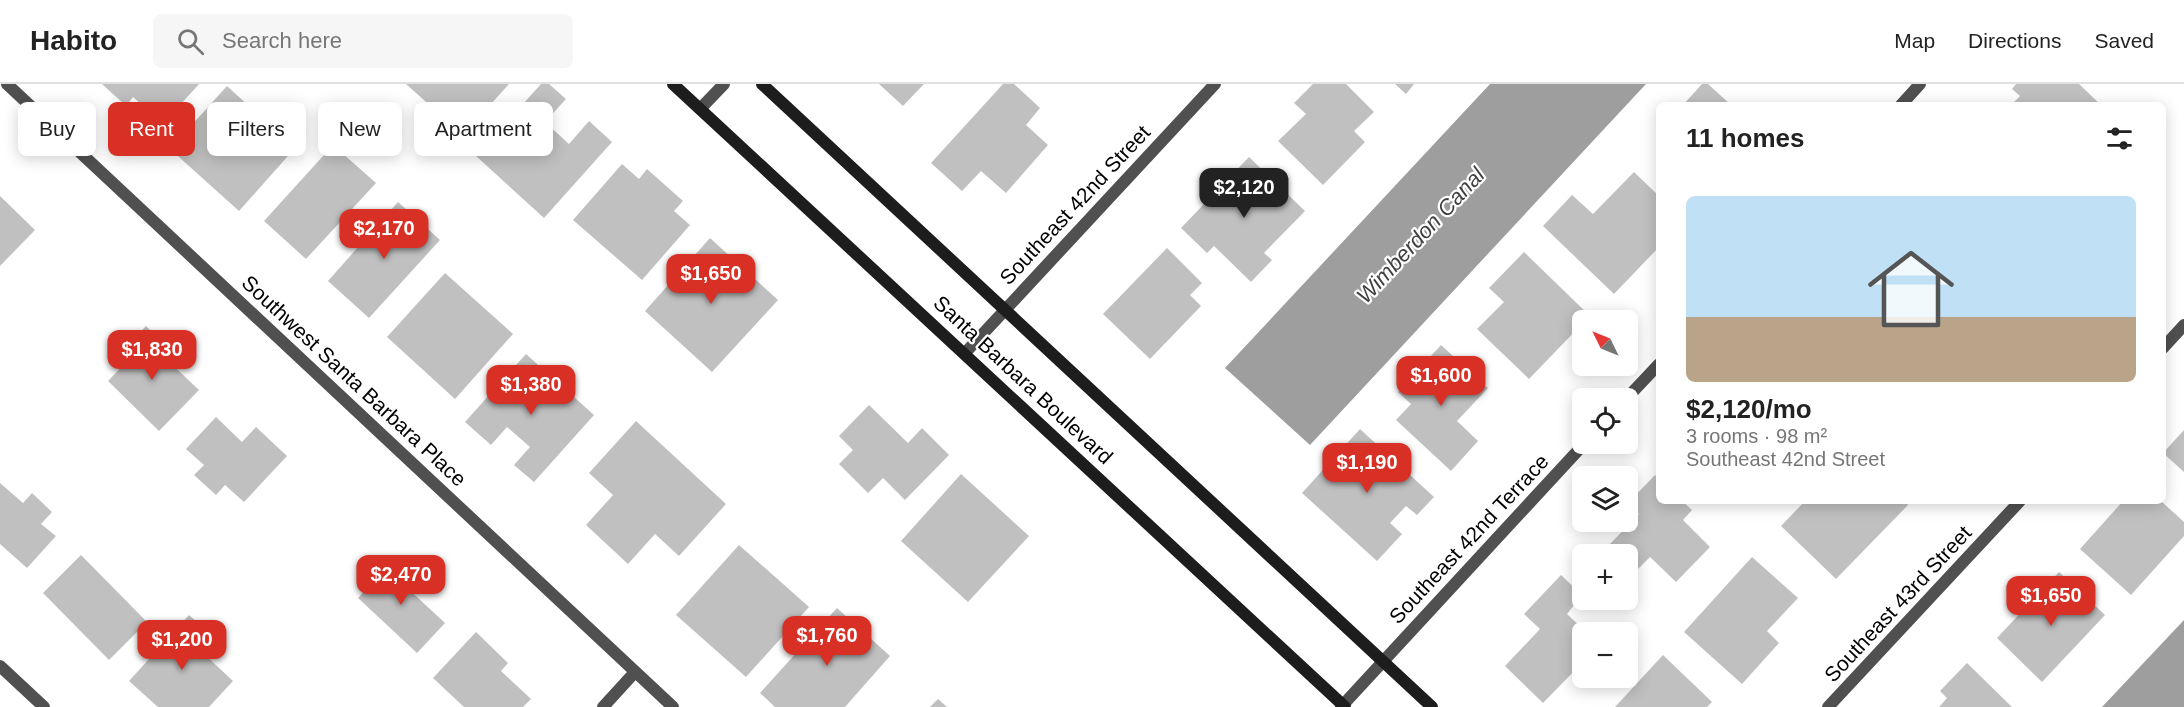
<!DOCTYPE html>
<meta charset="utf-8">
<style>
:root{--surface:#fff;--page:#f6f6f6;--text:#222;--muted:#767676;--line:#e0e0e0;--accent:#d93025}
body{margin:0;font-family:Arial,sans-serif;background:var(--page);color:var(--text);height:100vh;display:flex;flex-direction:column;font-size:22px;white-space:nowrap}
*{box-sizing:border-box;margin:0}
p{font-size:20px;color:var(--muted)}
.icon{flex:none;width:33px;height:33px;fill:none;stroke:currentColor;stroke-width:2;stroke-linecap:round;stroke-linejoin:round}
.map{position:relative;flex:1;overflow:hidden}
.sheet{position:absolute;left:1656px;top:18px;width:510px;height:402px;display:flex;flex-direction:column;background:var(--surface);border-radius:9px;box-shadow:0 3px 15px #0003}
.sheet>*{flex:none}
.top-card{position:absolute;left:18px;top:18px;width:570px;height:54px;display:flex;gap:12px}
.needle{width:39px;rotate:313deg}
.controls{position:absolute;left:1572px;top:226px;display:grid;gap:12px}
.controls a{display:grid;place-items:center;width:66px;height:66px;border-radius:9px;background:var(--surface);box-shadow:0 3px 15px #0003;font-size:30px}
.price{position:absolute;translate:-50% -51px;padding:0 14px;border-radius:12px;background:var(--accent);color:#fff;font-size:20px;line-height:39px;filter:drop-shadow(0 2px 3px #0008)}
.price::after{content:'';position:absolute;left:50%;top:36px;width:18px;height:14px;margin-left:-9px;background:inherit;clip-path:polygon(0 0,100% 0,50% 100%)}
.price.current{background:#222;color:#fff}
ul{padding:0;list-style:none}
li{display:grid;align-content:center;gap:12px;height:318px;padding:0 30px}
li span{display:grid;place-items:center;height:186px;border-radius:9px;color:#555}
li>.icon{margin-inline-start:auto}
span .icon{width:108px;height:108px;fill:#fffc;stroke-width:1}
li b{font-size:26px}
h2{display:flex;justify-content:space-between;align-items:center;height:72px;padding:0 30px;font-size:26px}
.tag{padding:0 21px;border-radius:9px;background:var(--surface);box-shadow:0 3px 15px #0003;font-size:21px;line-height:54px}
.tag.current{background:var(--accent);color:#fff}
header{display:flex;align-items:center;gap:36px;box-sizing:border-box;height:84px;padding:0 30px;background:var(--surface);border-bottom:2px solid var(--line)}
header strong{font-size:28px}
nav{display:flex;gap:33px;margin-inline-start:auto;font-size:21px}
.search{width:420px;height:54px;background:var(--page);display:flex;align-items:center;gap:15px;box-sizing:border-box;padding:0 21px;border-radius:9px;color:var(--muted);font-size:22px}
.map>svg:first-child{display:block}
.water{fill:#9e9e9e}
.building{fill:#c0c0c0}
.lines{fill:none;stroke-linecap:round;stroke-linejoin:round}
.minor{stroke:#505050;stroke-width:12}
.secondary{stroke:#1d1d1d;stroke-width:12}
.labels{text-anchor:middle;stroke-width:4.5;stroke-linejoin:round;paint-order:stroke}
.street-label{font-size:21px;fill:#000;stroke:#fff}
.water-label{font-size:22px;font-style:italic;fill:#3f3f3f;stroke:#fff}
</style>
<header>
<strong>Habito</strong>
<div class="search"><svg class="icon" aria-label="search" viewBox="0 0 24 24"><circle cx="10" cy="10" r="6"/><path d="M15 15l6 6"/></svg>Search here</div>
<nav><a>Map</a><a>Directions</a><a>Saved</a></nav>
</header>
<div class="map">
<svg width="2184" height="623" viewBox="0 0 2184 623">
<rect width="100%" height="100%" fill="#fff"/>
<path class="water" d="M 1490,0 L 1646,0 L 1310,361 L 1225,284 Z
M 2184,536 L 2184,623 L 2102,623 Z"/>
<path class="building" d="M 102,0 L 199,0 L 163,40 L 133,13 L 126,22 Z
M 406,0 L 509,0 L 463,51 Z
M 541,0 L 549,0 L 566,15 L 545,38 L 569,60 L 589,37 L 612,58 L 544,134 L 476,72 Z
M 879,0 L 924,0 L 903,22 Z
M 1003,0 L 1014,0 L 1040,24 L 1026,41 L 1048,61 L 1006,109 L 981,87 L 962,107 L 931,79 Z
M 1313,0 L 1346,0 L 1374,28 L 1354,47 L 1365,58 L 1323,101 L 1278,57 L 1306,30 L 1294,19 Z
M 1395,0 L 1414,0 L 1406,10 Z
M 1702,0 L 1708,0 L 1731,21 L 1683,21 Z
M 2016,0 L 2079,0 L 2101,21 L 2011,21 L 2020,12 L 2012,5 Z
M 227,2 L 295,64 L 239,127 L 170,65 Z
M 333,61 L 376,99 L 306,175 L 264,137 Z
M 1249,73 L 1305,127 L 1264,169 L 1272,176 L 1251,198 L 1214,162 L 1207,169 L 1181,144 Z
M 622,80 L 639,95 L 647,85 L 683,117 L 674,127 L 690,141 L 642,196 L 573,136 Z
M 1634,88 L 1659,112 L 1659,163 L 1614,210 L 1543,142 L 1572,111 L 1593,130 Z
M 0,112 L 35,146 L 0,182 Z
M 398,118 L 440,156 L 369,234 L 328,197 Z
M 710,154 L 778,216 L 712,288 L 645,227 Z
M 1167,164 L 1202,199 L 1190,211 L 1201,222 L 1150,275 L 1103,230 Z
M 1524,168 L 1590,232 L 1582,237 L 1582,240 L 1529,295 L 1477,245 L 1504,218 L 1489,204 Z
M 445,189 L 513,250 L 455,315 L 387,253 Z
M 146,242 L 169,264 L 162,271 L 199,306 L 159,347 L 108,297 L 131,273 L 124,265 Z
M 1441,261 L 1488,304 L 1457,337 L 1478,357 L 1451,387 L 1396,336 L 1411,320 L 1398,308 Z
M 526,270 L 594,331 L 534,398 L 514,381 L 530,363 L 507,343 L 491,361 L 465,338 Z
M 869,321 L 908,359 L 922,344 L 949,371 L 905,416 L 883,394 L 868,409 L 839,380 L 853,366 L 839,352 Z
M 216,333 L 242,358 L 256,343 L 287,372 L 244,418 L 225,401 L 216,411 L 194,391 L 204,381 L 186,365 Z
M 636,337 L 726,420 L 679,472 L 655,450 L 628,480 L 586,441 L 613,411 L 589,389 Z
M 1360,345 L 1434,413 L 1417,431 L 1406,422 L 1390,439 L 1402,450 L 1377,477 L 1302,409 Z
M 2184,346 L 2184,388 L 2163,369 Z
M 961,390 L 1029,452 L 968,518 L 901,457 Z
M 1655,391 L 1659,395 L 1659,417 L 1682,417 L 1692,426 L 1683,436 L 1710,463 L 1676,498 L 1650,473 L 1633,490 L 1628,485 L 1628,471 L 1613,471 L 1606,464 L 1639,430 L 1628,419 Z
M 0,399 L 23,419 L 32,409 L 52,428 L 41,440 L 56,452 L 27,484 L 0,460 Z
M 1805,417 L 1904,417 L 1908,421 L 1836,495 L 1781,442 Z
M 2123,417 L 2161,417 L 2184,438 L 2184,452 L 2131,511 L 2080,465 Z
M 739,461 L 809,523 L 746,593 L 676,531 Z
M 81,471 L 147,538 L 109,576 L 43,509 Z
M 396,473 L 415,490 L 404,501 L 445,539 L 417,569 L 358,514 Z
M 1752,473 L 1798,514 L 1767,547 L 1779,559 L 1742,600 L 1684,548 Z
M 2059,488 L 2105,531 L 2042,598 L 1997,554 Z
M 1561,491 L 1582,511 L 1567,530 L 1587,549 L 1582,549 L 1582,579 L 1543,619 L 1505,582 L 1540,545 L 1524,530 Z
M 837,524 L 890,572 L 845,623 L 775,623 L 760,609 Z
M 189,531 L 215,554 L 202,568 L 233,597 L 209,623 L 158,623 L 129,597 Z
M 476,548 L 508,579 L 501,587 L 531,615 L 523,623 L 464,623 L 433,594 Z
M 1663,571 L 1712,618 L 1707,623 L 1615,623 Z
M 1967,579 L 2012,623 L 1939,623 L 1947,614 L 1940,607 Z
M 938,615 L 947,623 L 930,623 Z"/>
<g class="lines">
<path class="minor" d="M 7,0 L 673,623
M 1901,21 L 1920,0
M 700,25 L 724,0
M 2163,264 L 2184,241
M 965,269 L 1215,0
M 1626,315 L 1659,280
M 0,582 L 44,623
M 603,623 L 635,588
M 1341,623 L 1584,360
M 1828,623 L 2020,417"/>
<path class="secondary" d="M 673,0 L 1345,623
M 762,0 L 1432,623"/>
</g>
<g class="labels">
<g class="street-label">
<text transform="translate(1075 121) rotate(-47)" y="7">Southeast 42nd Street</text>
<text transform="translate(1023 296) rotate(43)" y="7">Santa Barbara Boulevard</text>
<text transform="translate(354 297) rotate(43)" y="7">Southwest Santa Barbara Place</text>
<text transform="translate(1469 455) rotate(-47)" y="7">Southeast 42nd Terrace</text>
<text transform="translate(1898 520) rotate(-47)" y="7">Southeast 43rd Street</text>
</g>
<g class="water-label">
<text transform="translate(1420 151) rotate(-47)" y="8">Wimberdon Canal</text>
</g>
</g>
</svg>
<div class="controls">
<a><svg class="needle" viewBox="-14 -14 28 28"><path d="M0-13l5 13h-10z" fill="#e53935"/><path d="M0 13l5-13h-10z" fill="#767676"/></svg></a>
<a><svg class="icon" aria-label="locate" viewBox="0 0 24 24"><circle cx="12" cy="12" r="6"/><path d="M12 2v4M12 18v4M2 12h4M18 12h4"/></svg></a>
<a><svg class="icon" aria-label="layers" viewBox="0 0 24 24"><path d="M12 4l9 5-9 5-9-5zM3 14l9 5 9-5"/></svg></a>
<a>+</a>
<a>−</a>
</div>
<b class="price current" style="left:1244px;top:135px">$2,120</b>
<b class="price" style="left:384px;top:176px">$2,170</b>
<b class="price" style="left:711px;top:221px">$1,650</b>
<b class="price" style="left:152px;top:297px">$1,830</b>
<b class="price" style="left:1441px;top:323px">$1,600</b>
<b class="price" style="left:531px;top:332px">$1,380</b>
<b class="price" style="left:1367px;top:410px">$1,190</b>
<b class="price" style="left:401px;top:522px">$2,470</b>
<b class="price" style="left:2051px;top:543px">$1,650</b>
<b class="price" style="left:827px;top:583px">$1,760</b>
<b class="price" style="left:182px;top:587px">$1,200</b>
<div class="top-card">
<a class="tag">Buy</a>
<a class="tag current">Rent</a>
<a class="tag">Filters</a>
<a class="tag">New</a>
<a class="tag">Apartment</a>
</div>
<section class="sheet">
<h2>11 homes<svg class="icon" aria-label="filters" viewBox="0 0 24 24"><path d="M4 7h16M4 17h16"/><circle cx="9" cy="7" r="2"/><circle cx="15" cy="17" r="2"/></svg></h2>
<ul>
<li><span style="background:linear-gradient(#bfe0f5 65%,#b9a48a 0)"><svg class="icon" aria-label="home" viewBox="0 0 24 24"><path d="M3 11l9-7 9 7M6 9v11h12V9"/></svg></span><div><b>$2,120/mo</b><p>3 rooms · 98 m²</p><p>Southeast 42nd Street</p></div></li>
</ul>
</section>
</div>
